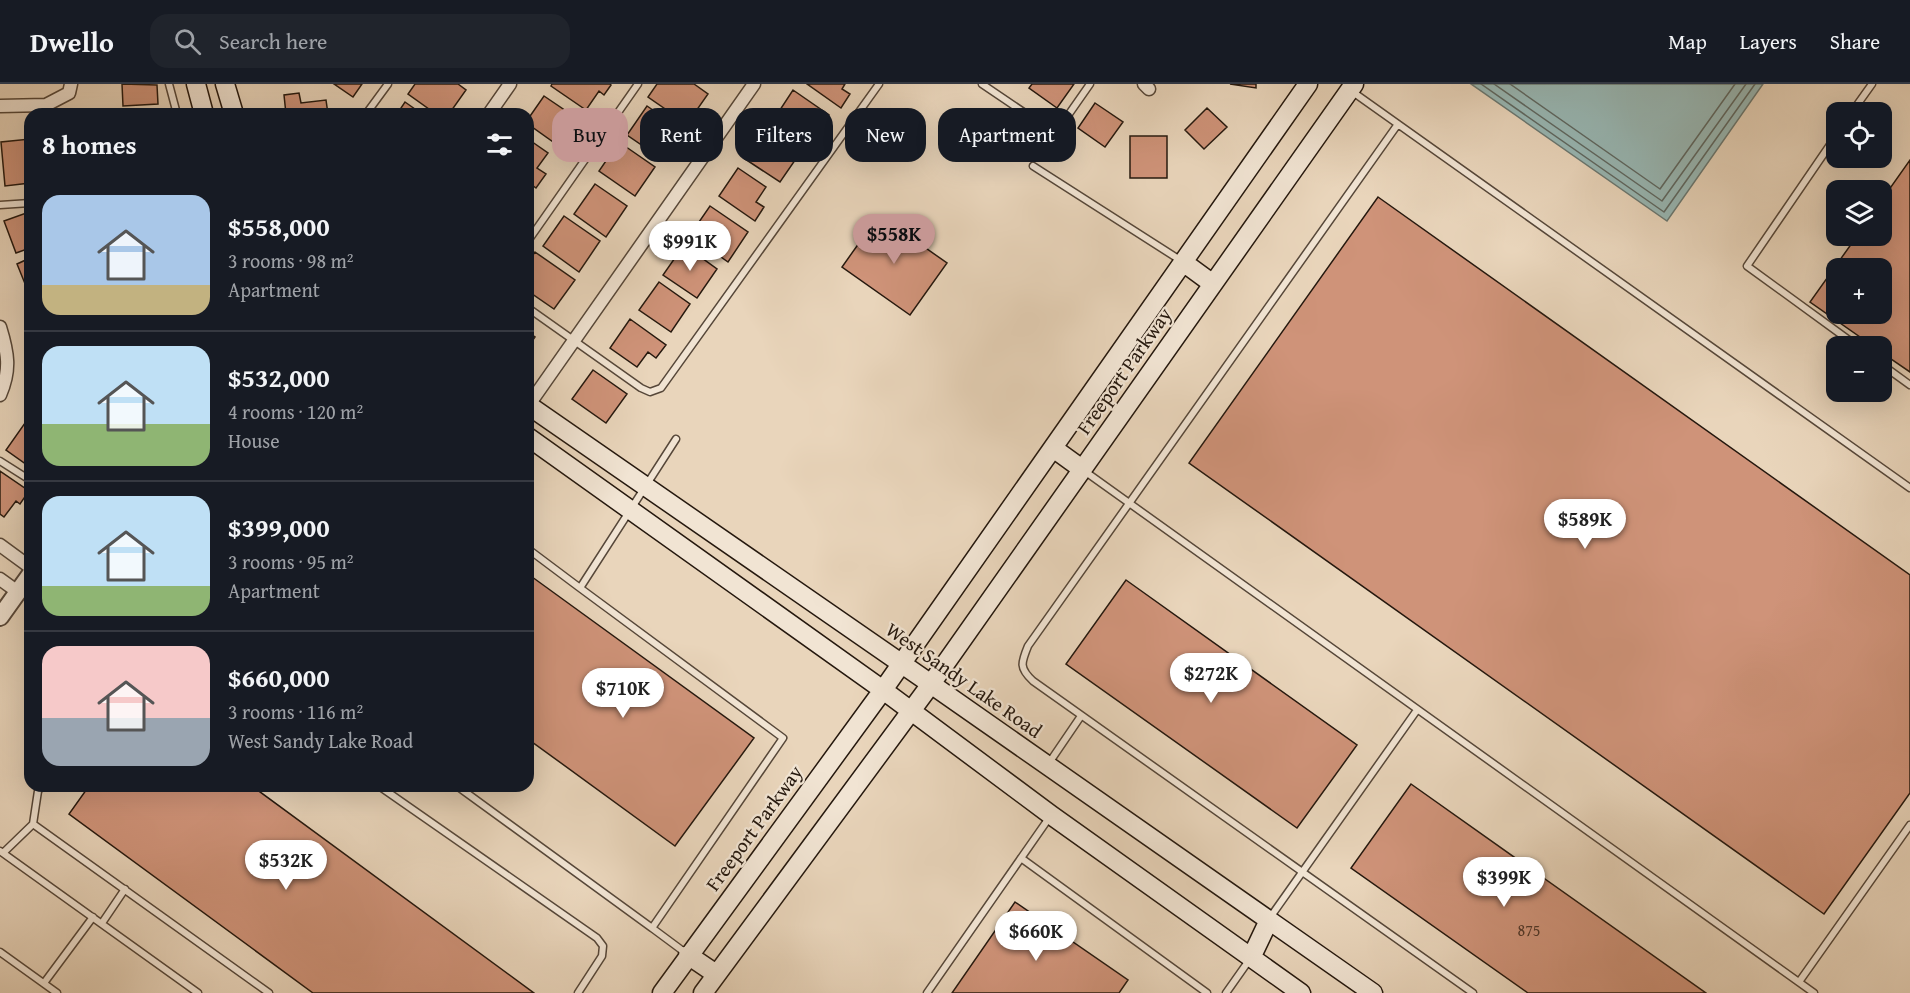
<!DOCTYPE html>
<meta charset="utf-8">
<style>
:root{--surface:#171b24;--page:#20242c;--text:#f1f3f6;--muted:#9ea1a6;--line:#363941;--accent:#c59692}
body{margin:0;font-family:"Gentium Book Plus",serif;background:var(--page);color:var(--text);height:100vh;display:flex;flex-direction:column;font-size:22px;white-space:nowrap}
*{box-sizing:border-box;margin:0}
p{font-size:20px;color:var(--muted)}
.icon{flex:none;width:33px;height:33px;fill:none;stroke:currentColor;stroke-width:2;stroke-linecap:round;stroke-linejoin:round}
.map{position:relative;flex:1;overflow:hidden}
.details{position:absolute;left:24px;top:24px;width:510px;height:684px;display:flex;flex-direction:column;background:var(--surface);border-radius:18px;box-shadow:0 6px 24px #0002}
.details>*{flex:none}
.top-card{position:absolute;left:552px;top:24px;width:570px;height:54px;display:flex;gap:12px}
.buttons{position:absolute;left:1826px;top:18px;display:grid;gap:12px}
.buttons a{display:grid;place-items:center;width:66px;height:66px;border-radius:12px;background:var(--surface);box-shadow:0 6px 24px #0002;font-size:30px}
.price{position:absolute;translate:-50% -51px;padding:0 14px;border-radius:21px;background:#fff;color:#222;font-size:20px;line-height:39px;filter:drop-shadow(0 2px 3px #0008)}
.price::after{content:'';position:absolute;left:50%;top:36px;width:18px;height:14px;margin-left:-9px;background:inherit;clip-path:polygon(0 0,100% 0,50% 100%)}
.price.selected{background:var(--accent);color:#111}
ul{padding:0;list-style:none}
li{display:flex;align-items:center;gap:18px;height:150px;padding:0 18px}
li+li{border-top:2px solid var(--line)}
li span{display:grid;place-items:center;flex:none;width:168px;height:120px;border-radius:18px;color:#555}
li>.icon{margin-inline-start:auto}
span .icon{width:72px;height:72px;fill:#fffc;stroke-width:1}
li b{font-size:26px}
h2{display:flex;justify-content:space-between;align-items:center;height:72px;padding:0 18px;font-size:26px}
.pill{padding:0 21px;border-radius:18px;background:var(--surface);box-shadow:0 6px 24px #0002;font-size:21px;line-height:54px}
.pill.selected{background:var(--accent);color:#111}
header{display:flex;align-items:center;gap:36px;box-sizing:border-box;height:84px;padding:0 30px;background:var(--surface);border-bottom:2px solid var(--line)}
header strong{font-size:28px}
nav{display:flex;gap:33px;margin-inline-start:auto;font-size:21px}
.search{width:420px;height:54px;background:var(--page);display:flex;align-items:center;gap:15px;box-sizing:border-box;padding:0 21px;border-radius:18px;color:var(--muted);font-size:22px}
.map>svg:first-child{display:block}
.water{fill:#98b8b5;stroke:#6a7872;stroke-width:1.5}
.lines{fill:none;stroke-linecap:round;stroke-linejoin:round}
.shore{stroke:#5e6862;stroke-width:1.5}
.building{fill:#cf9379;stroke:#25180e;stroke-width:1.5;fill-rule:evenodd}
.service-casing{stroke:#564739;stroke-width:9}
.minor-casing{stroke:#564739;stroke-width:15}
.tertiary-casing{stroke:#564739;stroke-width:20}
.secondary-casing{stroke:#25180e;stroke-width:21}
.service{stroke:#f1e4d3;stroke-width:6}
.minor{stroke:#f1e4d3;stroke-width:12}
.tertiary{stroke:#f1e4d3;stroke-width:16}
.secondary{stroke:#f1e4d3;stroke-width:18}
.labels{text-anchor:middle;stroke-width:4.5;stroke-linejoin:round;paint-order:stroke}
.number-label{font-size:16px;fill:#503729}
.street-label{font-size:20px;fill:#25180e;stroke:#f1e4d3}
</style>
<header>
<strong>Dwello</strong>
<div class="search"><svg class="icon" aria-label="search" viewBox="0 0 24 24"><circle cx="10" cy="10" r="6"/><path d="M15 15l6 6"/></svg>Search here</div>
<nav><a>Map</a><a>Layers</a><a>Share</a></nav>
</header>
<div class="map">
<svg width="1910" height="909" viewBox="0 0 1910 909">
<rect width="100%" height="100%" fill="#e9d5bb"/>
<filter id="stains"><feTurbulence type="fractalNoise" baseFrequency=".00333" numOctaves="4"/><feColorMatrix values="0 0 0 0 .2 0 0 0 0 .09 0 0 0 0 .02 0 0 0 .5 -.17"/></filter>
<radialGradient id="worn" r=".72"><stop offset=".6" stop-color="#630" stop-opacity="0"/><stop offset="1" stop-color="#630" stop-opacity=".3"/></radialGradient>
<path class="water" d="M 1471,0 L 1763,0 L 1667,137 Z"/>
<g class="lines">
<path class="shore" d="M 1481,0 L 1664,128 L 1755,0
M 1494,0 L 1662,117 L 1746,0
M 1510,0 L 1660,105 L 1735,0"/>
</g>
<path class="building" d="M 122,0 L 157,1 L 158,20 L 123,22 Z
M 334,0 L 362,0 L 353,13 Z
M 415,0 L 458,0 L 466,6 L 449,30 L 436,30 L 408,10 Z
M 552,0 L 610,0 L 611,1 L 604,11 L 599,7 L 586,26 L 551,2 Z
M 657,0 L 694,0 L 708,10 L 687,40 L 648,13 Z
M 807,0 L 845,0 L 842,5 L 850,10 L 841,24 Z
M 1032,0 L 1074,0 L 1057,24 L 1029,4 Z
M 1230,0 L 1256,0 L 1256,4 Z
M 793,6 L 829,31 L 809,60 L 774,35 Z
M 299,9 L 301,19 L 326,16 L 328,30 L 286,30 L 284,11 Z
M 544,12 L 566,27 L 560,36 L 569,42 L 556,60 L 528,40 L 528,35 Z
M 405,18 L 422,30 L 397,30 Z
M 1095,19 L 1123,38 L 1105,63 L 1078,44 Z
M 647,22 L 682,46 L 662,75 L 627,51 Z
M 1207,24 L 1227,43 L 1204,65 L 1185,46 Z
M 766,45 L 800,69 L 780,98 L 745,75 Z
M 1130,52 L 1167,52 L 1167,94 L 1130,94 Z
M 30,55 L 30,99 L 5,102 L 1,58 Z
M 528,55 L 548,69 L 537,84 L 546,90 L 536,104 L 528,98 Z
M 619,58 L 655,83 L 635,112 L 599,87 Z
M 1910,76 L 1910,288 L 1881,268 L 1881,262 L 1873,262 L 1810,218 L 1857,152 L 1881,152 L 1881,117 ZM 1836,184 L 1881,184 L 1881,230 L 1836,230 Z
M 738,84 L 766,103 L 756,118 L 764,123 L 755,137 L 719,112 Z
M 595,100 L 627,122 L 606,153 L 574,130 Z
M 1378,113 L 1910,491 L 1910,709 L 1824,830 L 1189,379 Z
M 710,122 L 748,148 L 728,178 L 690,151 Z
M 29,128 L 30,164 L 16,169 L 4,137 Z
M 879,131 L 947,179 L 910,231 L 842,183 Z
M 564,132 L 600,157 L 579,188 L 543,162 Z
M 684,161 L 717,185 L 697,214 L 663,191 Z
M 535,168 L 575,196 L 554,225 L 528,207 L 528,194 L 530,191 L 528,189 L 528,178 Z
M 30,174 L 30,212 L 17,180 Z
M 659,198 L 690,220 L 671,248 L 639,226 Z
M 630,235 L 666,261 L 656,274 L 648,268 L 637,283 L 610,264 Z
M 528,248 L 535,253 L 528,263 Z
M 593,286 L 627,310 L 606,339 L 572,315 Z
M 25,339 L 30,343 L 30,383 L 6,366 Z
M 0,387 L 29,407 L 20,420 L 16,417 L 4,433 L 0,430 Z
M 528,490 L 754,654 L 675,762 L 528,655 Z
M 1126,496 L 1357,661 L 1297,744 L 1066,580 Z
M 1411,700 L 1706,909 L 1528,909 L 1351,784 Z
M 89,702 L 252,702 L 534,909 L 313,909 L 69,730 Z
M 1015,818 L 1128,896 L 1119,909 L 952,909 Z"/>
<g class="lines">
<g class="service-casing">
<path id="service" d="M 169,0 L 177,30
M 982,0 L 1047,44 L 1062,40 L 1090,0
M 1350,6 L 1910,404
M 1852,28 L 1872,0
M 366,30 L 388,0
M 1398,40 L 1028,562 C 1021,579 1019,584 1033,597 L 1473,909
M 1836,52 L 1747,182 L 1857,262
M 1033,82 L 1180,176
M 0,121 L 30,119
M 528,157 L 638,0
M 528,224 L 641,304 L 650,308 L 661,304 L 879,0
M 1881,280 L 1910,301
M 676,355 L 580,504 L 783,654 L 652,844 L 687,870
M 0,377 L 30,396
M 1083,386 L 1814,909
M 528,465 L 580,504
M 1049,679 L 1081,632
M 42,702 L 38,707 L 33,740 L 269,909
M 379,702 L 597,854 L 603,862 L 602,872 L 578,909
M 457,702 L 652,844
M 0,767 L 198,909
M 3,769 L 33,740
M 1021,774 L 1207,909
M 1269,835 L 1417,626
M 102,839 L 125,805
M 0,868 L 57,909
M 1799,898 L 1910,741
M 44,899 L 93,833
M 927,909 L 1049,734
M 1226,909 L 1250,875"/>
</g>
<g class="minor-casing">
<path id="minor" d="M 1144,0 L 1149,5
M 0,22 L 46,21 L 69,9 L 71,0
M 489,30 L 510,0
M 0,243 C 8,269 11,286 0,311
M 528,322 L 754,0
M 0,461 L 30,483
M 0,495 L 18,508"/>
</g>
<g class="tertiary-casing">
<path id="tertiary" d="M 0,533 L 30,491"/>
</g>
<g class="secondary-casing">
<path id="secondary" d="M 196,0 L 204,30
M 225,0 L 234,30
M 1183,178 L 1213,200
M 528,321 L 931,600 L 1373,909
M 528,353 L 883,606 L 1051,731 L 1301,909
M 1053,364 L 1082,385
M 688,871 L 716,890
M 1251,874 L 1269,836
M 662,909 L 883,606 L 1308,0
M 703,909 L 931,600 L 1354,0"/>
</g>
<use href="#service" class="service"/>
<use href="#minor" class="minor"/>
<use href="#tertiary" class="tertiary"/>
<use href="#secondary" class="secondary"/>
</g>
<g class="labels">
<g class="number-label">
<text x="1529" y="852">875</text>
</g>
<g class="street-label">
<text transform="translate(1124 287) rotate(-55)" y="7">Freeport Parkway</text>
<text transform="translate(964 596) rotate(35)" y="7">West Sandy Lake Road</text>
<text transform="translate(754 744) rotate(-54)" y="7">Freeport Parkway</text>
</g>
</g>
<rect width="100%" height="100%" filter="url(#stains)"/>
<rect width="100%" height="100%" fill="url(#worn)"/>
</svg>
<div class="buttons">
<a><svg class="icon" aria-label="locate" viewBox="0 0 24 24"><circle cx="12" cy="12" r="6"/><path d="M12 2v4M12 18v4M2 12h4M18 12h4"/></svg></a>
<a><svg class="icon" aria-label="layers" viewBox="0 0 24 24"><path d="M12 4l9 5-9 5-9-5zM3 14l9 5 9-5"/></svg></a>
<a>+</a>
<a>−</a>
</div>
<b class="price selected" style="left:894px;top:181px">$558K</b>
<b class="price" style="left:690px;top:188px">$991K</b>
<b class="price" style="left:1585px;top:466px">$589K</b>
<b class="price" style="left:1211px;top:620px">$272K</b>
<b class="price" style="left:623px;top:635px">$710K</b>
<b class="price" style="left:286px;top:807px">$532K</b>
<b class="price" style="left:1504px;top:824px">$399K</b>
<b class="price" style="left:1036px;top:878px">$660K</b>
<div class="top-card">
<a class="pill selected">Buy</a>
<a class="pill">Rent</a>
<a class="pill">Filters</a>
<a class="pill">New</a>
<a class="pill">Apartment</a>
</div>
<section class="details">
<h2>8 homes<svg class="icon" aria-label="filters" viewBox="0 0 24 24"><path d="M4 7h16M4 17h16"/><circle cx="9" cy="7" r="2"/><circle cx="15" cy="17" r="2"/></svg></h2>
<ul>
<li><span style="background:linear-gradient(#a9c7e8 75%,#c2b280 0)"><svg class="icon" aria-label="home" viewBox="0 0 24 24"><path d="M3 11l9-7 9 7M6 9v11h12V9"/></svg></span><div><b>$558,000</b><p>3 rooms · 98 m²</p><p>Apartment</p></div></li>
<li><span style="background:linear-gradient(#bfe0f5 65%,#8fb573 0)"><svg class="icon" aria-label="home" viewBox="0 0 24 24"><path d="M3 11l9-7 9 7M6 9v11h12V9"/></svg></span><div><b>$532,000</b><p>4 rooms · 120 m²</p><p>House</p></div></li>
<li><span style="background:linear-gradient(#bfe0f5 75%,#8fb573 0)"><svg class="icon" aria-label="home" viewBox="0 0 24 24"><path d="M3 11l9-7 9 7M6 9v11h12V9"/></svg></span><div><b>$399,000</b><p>3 rooms · 95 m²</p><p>Apartment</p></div></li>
<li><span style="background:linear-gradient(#f6c9c9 60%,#9aa5b1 0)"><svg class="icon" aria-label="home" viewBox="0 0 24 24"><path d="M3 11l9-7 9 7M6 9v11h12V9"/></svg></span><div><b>$660,000</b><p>3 rooms · 116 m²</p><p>West Sandy Lake Road</p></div></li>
</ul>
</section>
</div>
